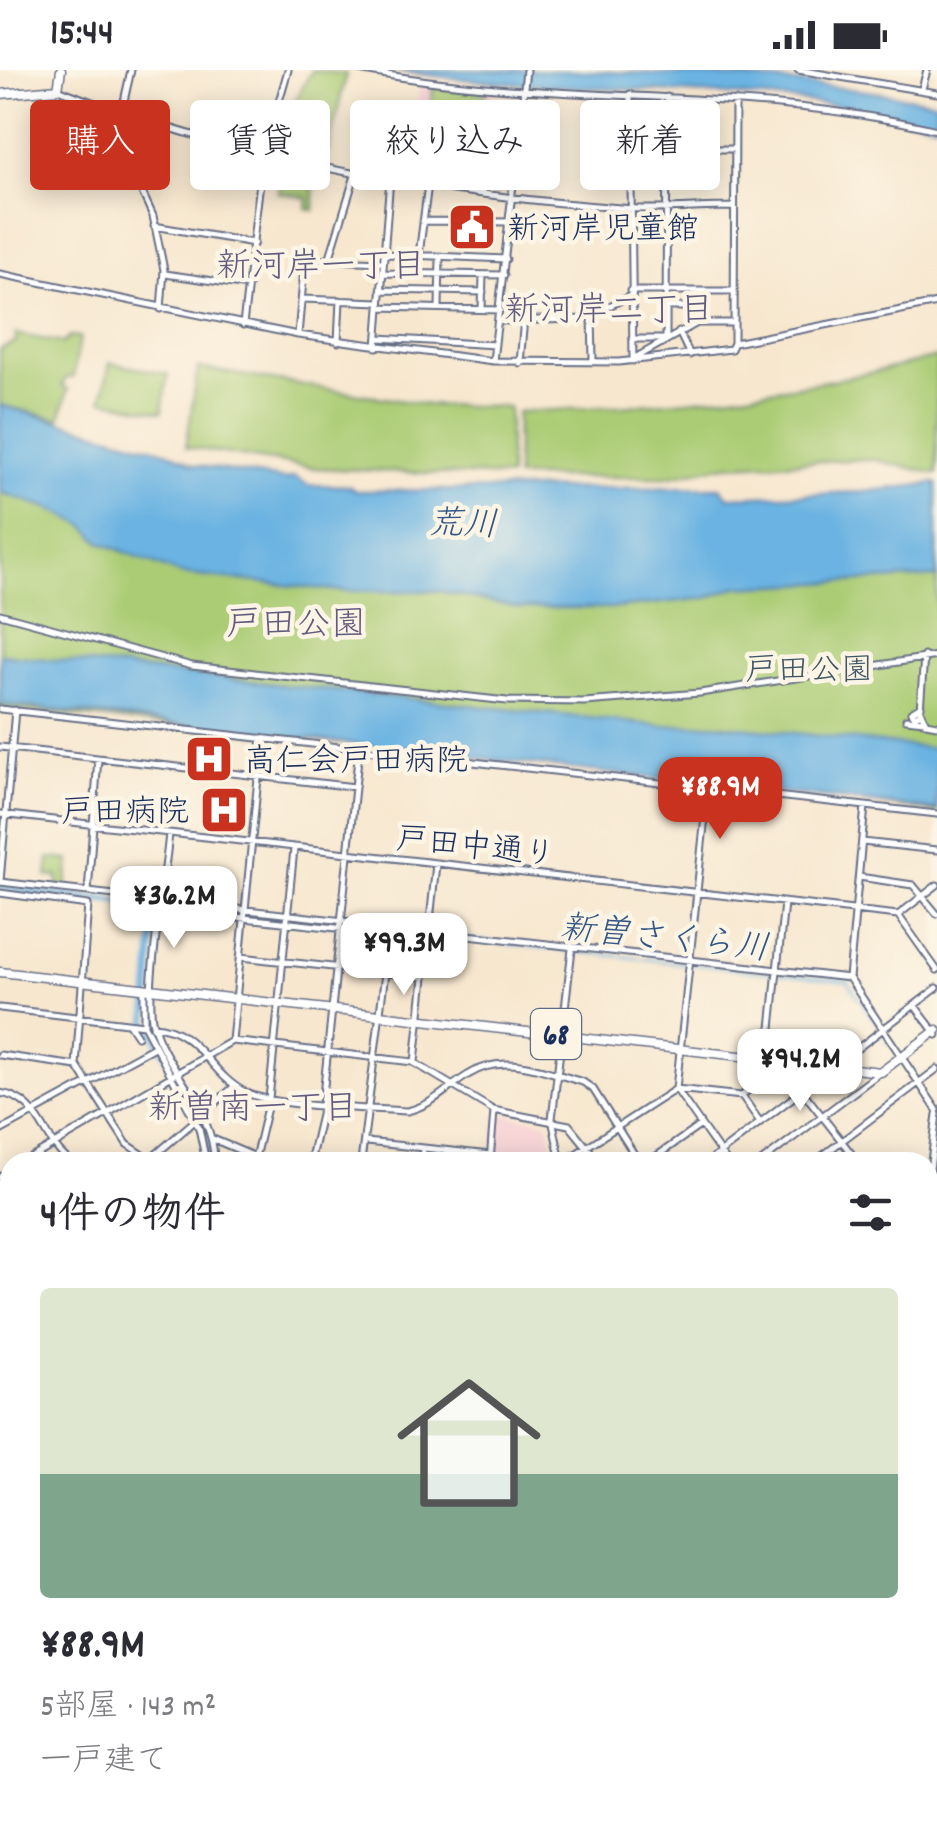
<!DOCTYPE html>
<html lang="ja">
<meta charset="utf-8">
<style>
:root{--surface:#fff;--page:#f7f7f7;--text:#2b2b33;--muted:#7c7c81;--accent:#c8321e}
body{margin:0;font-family:Dekko,"Klee One",sans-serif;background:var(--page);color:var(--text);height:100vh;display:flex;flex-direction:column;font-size:38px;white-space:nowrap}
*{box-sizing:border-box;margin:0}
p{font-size:32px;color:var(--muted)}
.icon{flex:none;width:55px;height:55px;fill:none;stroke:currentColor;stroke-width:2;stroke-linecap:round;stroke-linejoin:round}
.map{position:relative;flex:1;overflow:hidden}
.drawer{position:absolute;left:0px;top:1082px;width:938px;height:672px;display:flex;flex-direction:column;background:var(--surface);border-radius:30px 30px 0 0;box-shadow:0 5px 25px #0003}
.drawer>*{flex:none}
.hud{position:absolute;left:30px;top:30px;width:878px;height:90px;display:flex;gap:20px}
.price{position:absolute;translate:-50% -85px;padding:0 22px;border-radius:20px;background:#fff;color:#222;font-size:32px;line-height:65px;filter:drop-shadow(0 2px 5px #0008)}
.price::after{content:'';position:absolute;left:50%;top:60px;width:30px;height:22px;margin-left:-15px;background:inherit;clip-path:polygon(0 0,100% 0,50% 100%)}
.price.active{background:var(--accent);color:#fff}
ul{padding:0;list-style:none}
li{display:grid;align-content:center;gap:20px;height:530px;padding:0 40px}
li span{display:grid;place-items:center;height:310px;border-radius:10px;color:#555}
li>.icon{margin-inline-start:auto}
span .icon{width:180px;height:180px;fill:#fffc;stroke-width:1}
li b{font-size:42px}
h2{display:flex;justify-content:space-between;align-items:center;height:120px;padding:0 40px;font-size:42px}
.tag{padding:0 35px;border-radius:10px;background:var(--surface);box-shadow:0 5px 25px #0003;font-size:35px;line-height:90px}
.tag.active{background:var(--accent);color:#fff}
.status{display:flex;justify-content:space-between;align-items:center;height:70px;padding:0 50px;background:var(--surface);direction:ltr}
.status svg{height:28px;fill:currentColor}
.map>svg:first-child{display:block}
.built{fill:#f7cfd5}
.green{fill:#abcc75;stroke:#637e6a;stroke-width:2.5}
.water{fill:#6ab3e2;stroke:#4271a0;stroke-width:2.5}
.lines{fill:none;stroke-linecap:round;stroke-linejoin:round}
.stream{stroke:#6ab3e2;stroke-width:2.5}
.river{stroke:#6ab3e2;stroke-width:6}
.minor-casing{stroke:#686f86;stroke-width:9}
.major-casing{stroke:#686f86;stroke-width:11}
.minor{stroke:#fff;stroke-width:5}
.major{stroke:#fff;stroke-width:8}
.rail{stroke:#1b2f5e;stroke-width:2.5;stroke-dasharray:15 8;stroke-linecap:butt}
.labels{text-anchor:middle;stroke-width:9;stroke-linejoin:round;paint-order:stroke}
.shield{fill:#fcf5e5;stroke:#5e6a86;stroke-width:2.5}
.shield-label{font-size:30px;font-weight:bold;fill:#1b2f5e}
.poi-label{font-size:32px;fill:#1b2f5e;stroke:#fcf5e5;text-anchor:start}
.park-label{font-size:32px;fill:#3f5664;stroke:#fcf5e5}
.street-label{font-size:32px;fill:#1b2f5e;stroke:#fcf5e5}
.neighbourhood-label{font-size:35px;fill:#635c81;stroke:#fcf5e5}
.water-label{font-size:35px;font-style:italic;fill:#335786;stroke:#fcf5e5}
</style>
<div class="status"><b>15:44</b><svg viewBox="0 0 49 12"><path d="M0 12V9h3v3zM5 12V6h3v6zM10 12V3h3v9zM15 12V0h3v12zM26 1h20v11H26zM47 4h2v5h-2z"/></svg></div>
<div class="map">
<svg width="937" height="1754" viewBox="0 0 937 1754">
<rect width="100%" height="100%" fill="#fcf5e5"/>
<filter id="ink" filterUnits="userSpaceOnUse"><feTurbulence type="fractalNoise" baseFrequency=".01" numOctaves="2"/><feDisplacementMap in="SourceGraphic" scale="20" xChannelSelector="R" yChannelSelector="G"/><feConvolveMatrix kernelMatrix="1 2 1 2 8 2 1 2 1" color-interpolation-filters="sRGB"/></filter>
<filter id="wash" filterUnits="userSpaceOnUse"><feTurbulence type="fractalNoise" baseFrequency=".0048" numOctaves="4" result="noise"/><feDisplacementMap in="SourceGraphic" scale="40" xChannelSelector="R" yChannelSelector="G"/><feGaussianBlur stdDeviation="2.25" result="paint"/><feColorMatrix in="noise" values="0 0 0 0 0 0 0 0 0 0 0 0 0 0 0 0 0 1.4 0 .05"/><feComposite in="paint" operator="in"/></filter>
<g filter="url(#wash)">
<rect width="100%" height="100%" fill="#f7e7cf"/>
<path class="built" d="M 420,14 L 495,21 L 491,64 L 414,57 Z
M 496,1043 L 547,1052 L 557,1092 L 491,1092 Z"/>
<path class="green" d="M 312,0 L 346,4 L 328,83 L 277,65 Z
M 433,17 L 484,22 L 489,38 L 479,37 L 474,44 L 431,41 Z
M 283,95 L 319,100 L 308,115 L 314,121 L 314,140 L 307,139 L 308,128 L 278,122 Z
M 487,101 L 511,104 L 509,121 L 486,119 Z
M 16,264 L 63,273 L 70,266 L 80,267 L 73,308 L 67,307 L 62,315 L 68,319 L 60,349 L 0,335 L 0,279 L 16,272 Z
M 937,287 L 937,404 L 872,389 L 726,395 L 666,407 L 516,407 L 517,342 C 659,335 802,323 937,287 Z
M 110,293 L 168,304 L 162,342 L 102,330 Z
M 198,298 L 428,335 L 509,337 L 509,407 L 315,398 L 186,377 Z
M 0,386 L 261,467 L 937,473 L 937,743 L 789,719 L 0,638 Z
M 49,788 L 70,790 L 67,817 L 58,816 L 58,807 L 47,806 Z"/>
<path class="water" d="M 389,0 C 576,0 758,0 937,32 L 937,54 C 763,12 575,28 389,0 Z
M 0,335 L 169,382 L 194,395 L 287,410 L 294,407 L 308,415 L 349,416 L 355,421 L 720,417 L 728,427 L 863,422 L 937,413 L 937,507 L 736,517 L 707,528 L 616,538 L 519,538 L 439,521 L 342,521 L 180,504 L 100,472 L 84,455 L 51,439 L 0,422 Z
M 0,584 L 662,656 L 714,654 L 937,679 L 937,740 L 0,634 Z"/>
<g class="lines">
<path class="stream" d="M 151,835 L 847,911 L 897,984"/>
<path class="river" d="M 0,818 L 151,835 L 155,841 L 147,951 L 204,1057 L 210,1092"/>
</g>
</g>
<g filter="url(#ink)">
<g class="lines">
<g class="minor-casing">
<path id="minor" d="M 131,0 L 120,49 L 135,107 L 153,146 L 164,200 L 161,239
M 359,0 C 550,37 747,14 937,60
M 798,0 L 937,23
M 58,19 C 237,90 430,124 621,138 C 658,141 697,137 734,137
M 922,19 L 927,0
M 630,24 L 633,291
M 735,31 L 734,273 L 937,233
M 630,79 L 734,79
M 398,98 L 483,106
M 394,107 L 414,61 L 483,67 L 486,72 L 482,122
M 423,151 L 510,152
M 154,156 L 254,173
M 384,184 L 506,189
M 419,185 L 428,114
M 329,190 L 356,102
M 383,203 L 504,205
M 0,204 L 298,265 L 493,291 L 526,0
M 165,204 L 248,216
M 381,220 L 483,222
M 630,221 L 734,221
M 303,229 L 380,232
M 380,237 L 500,240
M 666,237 L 686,237
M 439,238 L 440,186
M 482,239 L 483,205
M 592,244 L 593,291
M 498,251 L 582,249 L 630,226
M 243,255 L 263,87 L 288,0
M 679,262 L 690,285
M 298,265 L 305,189 L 383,192
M 379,268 L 495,275
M 634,269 L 663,269
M 666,269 L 667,27
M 338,272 L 340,230
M 377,277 L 390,108
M 635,288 L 697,253 L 734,253
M 493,291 L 619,292 L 731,279 L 734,273
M 520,293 L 524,248
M 0,544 L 192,596 L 507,631 L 584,632 L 700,623 L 937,586
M 924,586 L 920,640 L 926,653 L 937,655
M 0,639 L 937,744
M 921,643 L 915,646 L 911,642 L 921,636
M 906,649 L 924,651
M 0,677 L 355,717
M 708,718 L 676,1019 L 727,1092
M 865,736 L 849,908 L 937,1040
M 0,744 L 898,845 L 937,815
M 169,763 C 166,803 144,924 153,954 C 167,1002 215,1040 214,1092
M 862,772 L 937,780
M 859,807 L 913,815 L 937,844
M 0,811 L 15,640
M 0,812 L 849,908
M 88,822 L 98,688
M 0,823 L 88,835 L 76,996
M 162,839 L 428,868
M 898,845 L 937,900
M 241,887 L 424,907
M 144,918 L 144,955 L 199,1058 L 206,1092
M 915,936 L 937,965
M 0,938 L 144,955
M 129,954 L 137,966
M 153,956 C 198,958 209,1004 245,1022 C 277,1038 368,1038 407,1041 C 433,1035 447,1018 468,1005 C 504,981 546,1002 583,1012 L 593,1019 L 639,1092
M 232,971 L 262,668
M 0,985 L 77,996 L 127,1074 L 148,1088
M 779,991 L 858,1092
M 415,992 L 436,794
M 0,1023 C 42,1029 41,1071 71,1092
M 742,1026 L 760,1052
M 0,1061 L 154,977
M 213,1069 L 267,1092
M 366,1072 L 491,1085
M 24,1092 L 232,971 L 413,992 L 493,1040 L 569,1055 L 599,1092
M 147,1092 L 235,1016
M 254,1092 L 269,1029 L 294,779
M 310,1092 L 321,1045 L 359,679
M 361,1092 L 385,903
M 422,1092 L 423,1078
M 449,1092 L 450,1081
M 490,1092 L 494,1041
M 561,1092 L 552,1049 L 572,879
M 563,1092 L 676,1019 L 742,1026 L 763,1005 L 768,987 L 784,833
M 648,1092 L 701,1055
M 708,1092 L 937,918
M 761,1092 L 878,1004
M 814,1092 L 937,999
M 0,1107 L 10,1101
M 928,1116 L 937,1044
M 0,1119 L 10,1120
M 0,1139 L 10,1150
M 0,1175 L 10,1175
M 0,1200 L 5,1183
M 928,1209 L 937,1185
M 0,1220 L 10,1221
M 0,1244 L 10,1245
M 0,1271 L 10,1271
M 928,1279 L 937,1246
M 0,1304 L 10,1304
M 928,1307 L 937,1309
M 0,1336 L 10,1336
M 0,1363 L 10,1361
M 0,1391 L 10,1390
M 928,1415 L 937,1381
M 0,1421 L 10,1421
M 928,1428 L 937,1430
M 0,1444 L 10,1445
M 928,1458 L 937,1460
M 0,1474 L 10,1460
M 928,1489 L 937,1490
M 0,1526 L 10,1527
M 928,1526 L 937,1527
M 0,1538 L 10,1539
M 0,1560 L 10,1561
M 928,1561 L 937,1561
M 928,1592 L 937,1591
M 928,1635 L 937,1635
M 928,1674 L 937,1673
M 0,1676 L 10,1677
M 928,1707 L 937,1706
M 928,1732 L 937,1732
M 0,1734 L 10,1735
M 180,1745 L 185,1754
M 277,1745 L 281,1754
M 539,1745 L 565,1748
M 720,1745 L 721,1754
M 741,1745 L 742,1754
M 795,1745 L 796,1754
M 831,1745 L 831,1754
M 63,1753 L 79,1754
M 221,1753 L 240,1754
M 95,1754 L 96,1745
M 117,1754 L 128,1745
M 158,1754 L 159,1745
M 253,1754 L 256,1745
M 348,1754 L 349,1745
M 473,1754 L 474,1745
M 599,1754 L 599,1745
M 632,1754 L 633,1745
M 662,1754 L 663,1745"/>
</g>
<g class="major-casing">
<path id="major" d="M 0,24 L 58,19 L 61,0
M 0,902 L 881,1002 L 937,960"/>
</g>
<use href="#minor" class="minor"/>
<use href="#major" class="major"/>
<path class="rail" d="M 0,1169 L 10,1181
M 292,1745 L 296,1754"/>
</g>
</g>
<defs>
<g id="civic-square" transform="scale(2.5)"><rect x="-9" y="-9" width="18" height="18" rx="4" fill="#c8321e" stroke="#fcf5e5"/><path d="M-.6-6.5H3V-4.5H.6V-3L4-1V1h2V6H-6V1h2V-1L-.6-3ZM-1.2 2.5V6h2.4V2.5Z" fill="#fff"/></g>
<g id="hospital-square" transform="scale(2.5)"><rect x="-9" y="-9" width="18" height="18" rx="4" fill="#c8321e" stroke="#fcf5e5"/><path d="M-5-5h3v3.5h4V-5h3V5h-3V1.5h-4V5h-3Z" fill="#fff"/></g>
</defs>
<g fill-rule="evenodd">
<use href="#civic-square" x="472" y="157"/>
<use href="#hospital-square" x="209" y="689"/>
<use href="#hospital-square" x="224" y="740"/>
</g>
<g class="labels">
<rect class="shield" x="531" y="939" width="50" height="50" rx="8"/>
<g class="shield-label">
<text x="556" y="974">68</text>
</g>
<g class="poi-label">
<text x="507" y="168">新河岸児童館</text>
<text x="244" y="700">高仁会戸田病院</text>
<text x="189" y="751" text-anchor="end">戸田病院</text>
</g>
<g class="park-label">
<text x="809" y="609">戸田公園</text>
</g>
<g class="street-label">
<text transform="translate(476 775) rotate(6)" y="11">戸田中通り</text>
</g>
<g class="neighbourhood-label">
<text x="321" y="206">新河岸一丁目</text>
<text x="609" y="250">新河岸二丁目</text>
<text x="296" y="564">戸田公園</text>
<text x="253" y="1048">新曽南一丁目</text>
</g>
<g class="water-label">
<text transform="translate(463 452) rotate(2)" y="12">荒川</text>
<text transform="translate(665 866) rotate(6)" y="12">新曽さくら川</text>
</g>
</g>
</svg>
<b class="price active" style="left:720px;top:772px">¥88.9M</b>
<b class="price" style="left:174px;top:881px">¥36.2M</b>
<b class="price" style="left:404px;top:928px">¥99.3M</b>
<b class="price" style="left:800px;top:1044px">¥94.2M</b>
<div class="hud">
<a class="tag active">購入</a>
<a class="tag">賃貸</a>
<a class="tag">絞り込み</a>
<a class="tag">新着</a>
</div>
<section class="drawer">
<h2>4件の物件<svg class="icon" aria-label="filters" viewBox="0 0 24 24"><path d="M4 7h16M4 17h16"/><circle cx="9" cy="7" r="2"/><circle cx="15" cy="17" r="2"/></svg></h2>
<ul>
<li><span style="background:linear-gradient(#dfe7d0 60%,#7fa58c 0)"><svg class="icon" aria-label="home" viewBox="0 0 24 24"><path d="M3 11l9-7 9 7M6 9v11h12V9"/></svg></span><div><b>¥88.9M</b><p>5部屋 · 143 m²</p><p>一戸建て</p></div></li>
</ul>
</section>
</div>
